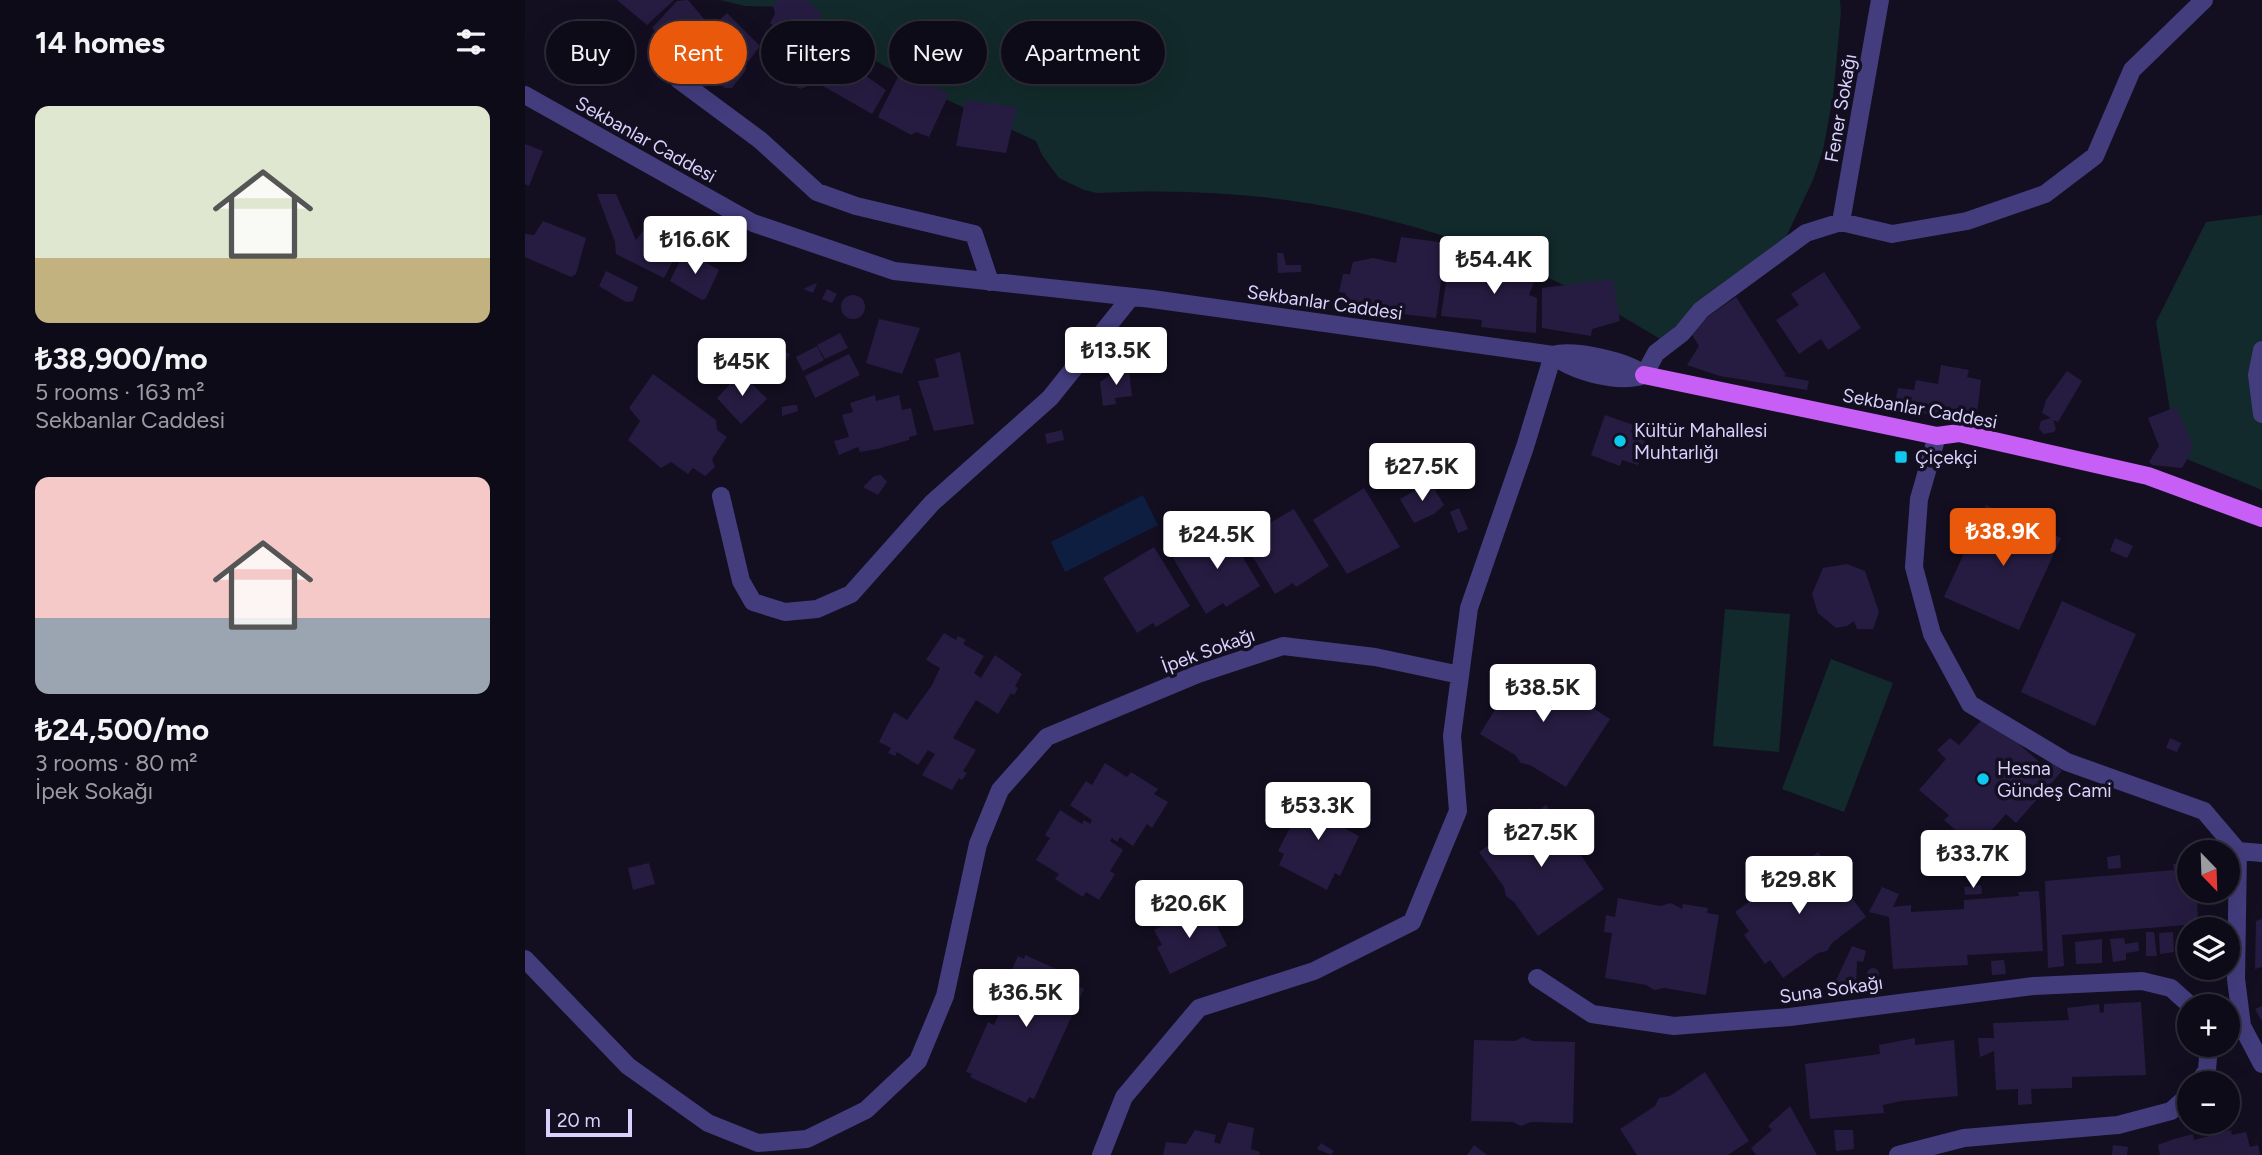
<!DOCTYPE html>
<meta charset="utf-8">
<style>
:root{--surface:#0e0b19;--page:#1c1926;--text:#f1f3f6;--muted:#9b9ba2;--line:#2e2b38;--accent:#ea580c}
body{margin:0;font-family:Figtree,sans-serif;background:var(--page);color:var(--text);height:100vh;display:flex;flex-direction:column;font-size:26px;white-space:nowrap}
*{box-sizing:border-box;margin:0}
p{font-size:23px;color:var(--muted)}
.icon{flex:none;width:38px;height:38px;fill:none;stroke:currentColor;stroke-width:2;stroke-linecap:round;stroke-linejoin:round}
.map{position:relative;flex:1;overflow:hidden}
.panel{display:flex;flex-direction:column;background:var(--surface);width:525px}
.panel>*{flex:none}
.guide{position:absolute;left:21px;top:21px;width:665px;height:63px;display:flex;gap:14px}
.needle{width:46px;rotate:157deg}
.fabs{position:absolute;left:1652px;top:840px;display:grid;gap:14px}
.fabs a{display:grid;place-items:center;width:63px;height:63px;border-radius:50%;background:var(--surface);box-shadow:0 7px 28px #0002,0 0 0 2px var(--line);font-size:35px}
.scale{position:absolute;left:21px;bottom:18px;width:86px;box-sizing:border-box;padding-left:7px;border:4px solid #d9d2fc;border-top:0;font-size:19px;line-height:24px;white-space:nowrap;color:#d9d2fc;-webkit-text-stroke:5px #130f21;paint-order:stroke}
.price{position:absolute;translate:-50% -60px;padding:0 16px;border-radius:7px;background:#fff;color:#222;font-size:23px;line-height:46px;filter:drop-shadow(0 2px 4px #0008)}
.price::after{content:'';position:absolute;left:50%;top:42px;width:21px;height:16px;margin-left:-10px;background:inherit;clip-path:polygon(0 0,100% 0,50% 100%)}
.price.current{background:var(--accent);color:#fff}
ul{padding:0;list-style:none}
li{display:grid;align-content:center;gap:14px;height:371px;padding:0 35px}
li span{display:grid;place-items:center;height:217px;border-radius:14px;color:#555}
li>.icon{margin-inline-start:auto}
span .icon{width:126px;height:126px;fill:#fffc;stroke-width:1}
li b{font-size:30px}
h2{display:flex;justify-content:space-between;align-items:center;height:84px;padding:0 35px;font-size:30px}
.pill{padding:0 24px;border-radius:32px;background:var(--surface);box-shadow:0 7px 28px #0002,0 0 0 2px var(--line);font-size:24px;line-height:63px}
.pill.current{background:var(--accent);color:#fff}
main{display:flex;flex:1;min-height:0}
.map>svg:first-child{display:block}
.green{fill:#122a2b}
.water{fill:#0e1e41}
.building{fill:#261c41}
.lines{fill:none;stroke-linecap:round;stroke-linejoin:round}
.minor{stroke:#433d7e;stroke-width:18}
.major{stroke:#c75ff6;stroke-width:18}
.poi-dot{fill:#0ec9ed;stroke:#130f21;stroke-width:2.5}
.labels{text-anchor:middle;stroke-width:7;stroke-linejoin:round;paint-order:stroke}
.street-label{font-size:19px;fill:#d9d2fc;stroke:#130f21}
.poi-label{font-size:19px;fill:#d9d2fc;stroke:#130f21;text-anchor:start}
</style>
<main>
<section class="panel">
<h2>14 homes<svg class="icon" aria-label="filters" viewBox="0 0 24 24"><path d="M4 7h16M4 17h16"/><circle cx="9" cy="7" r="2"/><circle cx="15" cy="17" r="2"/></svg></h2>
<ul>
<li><span style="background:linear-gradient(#dfe7d0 70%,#c2b280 0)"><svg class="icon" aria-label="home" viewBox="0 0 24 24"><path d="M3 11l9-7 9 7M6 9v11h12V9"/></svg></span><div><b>₺38,900/mo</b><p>5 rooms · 163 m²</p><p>Sekbanlar Caddesi</p></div></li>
<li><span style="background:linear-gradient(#f6c9c9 65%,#9aa5b1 0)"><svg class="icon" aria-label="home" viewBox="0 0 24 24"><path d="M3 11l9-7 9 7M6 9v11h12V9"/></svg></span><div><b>₺24,500/mo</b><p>3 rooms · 80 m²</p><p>İpek Sokağı</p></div></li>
</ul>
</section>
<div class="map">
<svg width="1737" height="1155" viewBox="0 0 1737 1155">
<rect width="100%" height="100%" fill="#130f21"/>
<path class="green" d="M 195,0 L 1315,0 L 1316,12 L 1308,97 L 1298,150 L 1288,180 L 1261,237 L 1135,339 C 958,228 780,182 572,193 L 559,190 L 534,178 L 517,155 L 511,141 L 405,92 L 311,38 L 266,7 L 220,6 Z
M 1737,215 L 1737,490 L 1652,455 L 1631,322 L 1681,222 Z
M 1200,609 L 1265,614 L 1254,752 L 1188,746 Z
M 1306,659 L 1368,683 L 1319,812 L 1257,789 Z"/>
<path class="water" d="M 618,495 L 633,525 L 540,572 L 526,542 Z"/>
<path class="building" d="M 92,0 L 149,0 L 122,25 Z
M 163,0 L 180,20 L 154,48 L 148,49 L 127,28 L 152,1 Z
M 253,0 L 281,0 L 297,14 L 272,45 L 245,23 L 250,14 L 248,5 Z
M 202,13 L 235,46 L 224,61 L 188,32 L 187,27 Z
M 292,35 L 316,54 L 307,65 L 301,65 L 288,53 L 290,46 L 287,41 Z
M 187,38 L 222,69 L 207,88 L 200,88 L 167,62 Z
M 315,61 L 320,61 L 361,90 L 347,114 L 298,86 Z
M 266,67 L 284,80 L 281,87 L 275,89 L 259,79 Z
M 377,69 L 424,94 L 404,137 L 391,132 L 386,135 L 353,117 Z
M 440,100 L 492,107 L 481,153 L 431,146 Z
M 0,144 L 18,151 L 4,186 L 0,184 Z
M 72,194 L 91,194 L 111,240 L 121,227 L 157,243 L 139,278 L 91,254 L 90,242 Z
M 18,221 L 61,238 L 51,274 L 46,277 L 0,257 L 0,234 L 9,235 Z
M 876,237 L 921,243 L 911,318 L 827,308 L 829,303 L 820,301 L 821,293 L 814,292 L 818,274 L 825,274 L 828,262 L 848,258 L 871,263 Z
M 160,250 L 194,270 L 181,298 L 177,300 L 145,281 Z
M 752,253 L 758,253 L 761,265 L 776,265 L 776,272 L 753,273 Z
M 967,256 L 1014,269 L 1004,295 L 1012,298 L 1011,333 L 956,327 L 957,320 L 916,316 L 923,268 L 961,273 Z
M 81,271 L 113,287 L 108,301 L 101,302 L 74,286 Z
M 1299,272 L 1336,328 L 1303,350 L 1296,339 L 1274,354 L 1251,320 L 1274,305 L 1266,294 Z
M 1088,279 L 1095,321 L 1067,329 L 1066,336 L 1017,328 L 1017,288 Z
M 292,283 L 288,293 L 278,289 Z
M 302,289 L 312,294 L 307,303 L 297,299 Z
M316 307a12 12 0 1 1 24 0a12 12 0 1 1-24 0Z
M 1211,297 L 1261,375 L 1258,376 L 1284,381 L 1282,390 L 1195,376 L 1162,365 L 1174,346 L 1164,330 Z
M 354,319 L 395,328 L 377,374 L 341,363 Z
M 315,333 L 323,348 L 300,359 L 292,345 Z
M 248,345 L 265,354 L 252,376 L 235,367 Z
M 292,346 L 299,360 L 278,371 L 271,357 Z
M 435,352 L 449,424 L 409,431 L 393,381 L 414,377 L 410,359 Z
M 324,354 L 335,375 L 290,398 L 280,376 Z
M 1416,365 L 1444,370 L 1442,377 L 1456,380 L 1451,423 L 1369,408 L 1373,388 L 1389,390 L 1391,380 L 1413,384 Z
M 604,370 L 607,396 L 590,398 L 591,404 L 578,406 L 575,382 L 588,373 Z
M 1542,371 L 1557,381 L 1533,422 L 1528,420 L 1531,429 L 1529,432 L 1518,434 L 1514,428 L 1516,421 L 1526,418 L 1517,413 L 1521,400 Z
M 216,372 L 242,399 L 216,424 L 192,398 Z
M 128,374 L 191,420 L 192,430 L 202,437 L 187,459 L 190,467 L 180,476 L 168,468 L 163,474 L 146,462 L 136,468 L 103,440 L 115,421 L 104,408 Z
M 350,395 L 351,401 L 374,395 L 377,410 L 386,408 L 392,435 L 384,437 L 384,440 L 352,449 L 335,452 L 333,447 L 314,455 L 309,441 L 324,437 L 317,415 L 328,412 L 325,403 Z
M 268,405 L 272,405 L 273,411 L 257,416 L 257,407 Z
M 1651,407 L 1667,443 L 1665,454 L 1657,468 L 1627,465 L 1624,462 L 1634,446 L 1623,418 Z
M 1080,415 L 1108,425 L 1106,432 L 1121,437 L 1113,465 L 1097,460 L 1095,466 L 1066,455 Z
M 537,430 L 539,440 L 522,444 L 520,434 Z
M 356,475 L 362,482 L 353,495 L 338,487 L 349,476 Z
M 905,482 L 919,505 L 909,514 L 889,523 L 875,499 Z
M 839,488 L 875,547 L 822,574 L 788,520 Z
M 1461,505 L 1536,538 L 1494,630 L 1419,597 Z
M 934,508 L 943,529 L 933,533 L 925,512 Z
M 769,509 L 804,566 L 771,587 L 768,583 L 750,594 L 717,539 Z
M 700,527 L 735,586 L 701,607 L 698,603 L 681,614 L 648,558 Z
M 1590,538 L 1608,546 L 1602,558 L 1585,551 Z
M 629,547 L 665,606 L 631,627 L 628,623 L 612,633 L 578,578 Z
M 1322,564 L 1340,571 L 1354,612 L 1348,629 L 1332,629 L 1329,621 L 1322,626 L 1311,628 L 1293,613 L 1287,594 L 1298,568 Z
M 1537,601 L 1611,634 L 1570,726 L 1496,692 Z
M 419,633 L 431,640 L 433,636 L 441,640 L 438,644 L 459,656 L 449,673 L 456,678 L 470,655 L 497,674 L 490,686 L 493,688 L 489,695 L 486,693 L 473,714 L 451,700 L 428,738 L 451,750 L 438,771 L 442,773 L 437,780 L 434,778 L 427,790 L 397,775 L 410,754 L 403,750 L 393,765 L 372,752 L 370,756 L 363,753 L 366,748 L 354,742 L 369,712 L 382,720 L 407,685 L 415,668 L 401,660 Z
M 998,664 L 1034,687 L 1042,687 L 1049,696 L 1085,719 L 1041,787 L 1005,765 L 996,763 L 990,755 L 955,734 L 974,703 L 965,697 L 981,672 L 990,677 Z
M 1461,715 L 1519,766 L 1525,760 L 1537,771 L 1491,823 L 1481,814 L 1455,843 L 1445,834 L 1441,839 L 1419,820 L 1424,815 L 1394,790 L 1421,759 L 1412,750 L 1425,738 L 1434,745 Z
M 1645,738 L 1656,743 L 1652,752 L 1641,748 Z
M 580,763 L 602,777 L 606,772 L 633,789 L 629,794 L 643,802 L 627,828 L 622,824 L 608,846 L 595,837 L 592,842 L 587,838 L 585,841 L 598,850 L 585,871 L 590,874 L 574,900 L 561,892 L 558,897 L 530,879 L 534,874 L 511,860 L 525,838 L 520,835 L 535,810 L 557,824 L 559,820 L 565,824 L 567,820 L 545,805 L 561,781 L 567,785 Z
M 786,794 L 804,803 L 806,798 L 825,809 L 817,827 L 834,836 L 815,876 L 810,873 L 802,890 L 754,865 L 759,854 L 753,851 L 776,806 L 780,808 Z
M 1021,805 L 1045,840 L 1052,844 L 1055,854 L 1079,889 L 1013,936 L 989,902 L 981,896 L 979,887 L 954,852 L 987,829 L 983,822 L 1004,808 L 1008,814 Z
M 1293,852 L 1341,917 L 1307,943 L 1302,951 L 1293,953 L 1258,978 L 1245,960 L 1240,964 L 1219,935 L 1224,931 L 1210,912 L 1244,887 L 1251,878 L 1259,877 Z
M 1595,855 L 1596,868 L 1583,869 L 1582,857 Z
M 124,863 L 130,884 L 108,890 L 103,868 Z
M 1648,864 L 1664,864 L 1664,891 L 1672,891 L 1673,924 L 1537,935 L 1539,966 L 1523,968 L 1520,881 L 1649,870 Z
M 1456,885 L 1457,894 L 1440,895 L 1439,887 Z
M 1357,887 L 1374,894 L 1368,907 L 1386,905 L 1386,912 L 1439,909 L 1439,900 L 1494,896 L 1493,892 L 1514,891 L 1518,951 L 1442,955 L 1443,965 L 1368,969 L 1364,917 L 1344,912 Z
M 1093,898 L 1135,906 L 1146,903 L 1157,909 L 1158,904 L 1183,908 L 1182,913 L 1194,915 L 1181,995 L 1139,988 L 1129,990 L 1121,985 L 1080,978 L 1087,933 L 1079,932 L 1081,915 L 1090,917 Z
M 671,909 L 675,917 L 685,912 L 702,946 L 645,974 L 632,947 L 637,945 L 629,930 Z
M 1737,919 L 1737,967 L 1730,969 L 1731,921 Z
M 1657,931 L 1664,931 L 1664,951 L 1660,951 Z
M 1621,932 L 1629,932 L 1632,956 L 1621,956 Z
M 1648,932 L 1649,952 L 1635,954 L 1634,933 Z
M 1599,938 L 1600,944 L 1613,942 L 1614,951 L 1601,953 L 1601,960 L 1588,962 L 1585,939 Z
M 1577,939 L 1577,963 L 1551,964 L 1550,942 Z
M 1327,946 L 1341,951 L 1338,962 L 1332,961 L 1331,988 L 1308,987 Z
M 500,955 L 556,980 L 553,986 L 559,989 L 509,1099 L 504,1097 L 501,1103 L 445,1077 L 447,1074 L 441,1072 L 463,1022 L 469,1025 L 477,1007 L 471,1005 L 493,956 L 499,959 Z
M 1479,960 L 1481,974 L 1467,975 L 1466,961 Z
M1342 974a6 6 0 1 1 12 0a6 6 0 1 1-12 0Z
M 1616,1002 L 1621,1075 L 1547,1077 L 1547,1088 L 1506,1089 L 1507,1104 L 1493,1105 L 1493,1089 L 1471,1090 L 1469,1051 L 1455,1057 L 1453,1038 L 1469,1038 L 1468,1023 L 1544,1020 L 1542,1008 L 1574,1004 L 1575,1013 L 1579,1012 L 1579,1004 Z
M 1737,1006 L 1737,1022 L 1730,1009 Z
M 998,1037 L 1008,1041 L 1050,1042 L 1048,1123 L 1006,1122 L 996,1126 L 988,1122 L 946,1121 L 949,1040 L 990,1041 Z
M 1390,1038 L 1390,1045 L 1429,1040 L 1433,1096 L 1376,1101 L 1358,1105 L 1359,1113 L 1285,1119 L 1280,1064 L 1355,1054 L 1354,1045 Z
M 1180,1072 L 1224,1141 L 1203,1155 L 1112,1155 L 1095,1129 L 1130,1106 L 1134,1098 L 1145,1096 Z
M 1265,1106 L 1292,1155 L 1231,1155 L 1226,1148 L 1247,1130 L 1243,1126 Z
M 703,1122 L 729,1128 L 726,1149 L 735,1152 L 734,1155 L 638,1155 L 641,1142 L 661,1144 L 670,1130 L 691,1135 L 689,1142 L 695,1144 Z
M 1309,1130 L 1328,1130 L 1329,1149 L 1311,1151 Z
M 1706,1130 L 1707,1135 L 1721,1132 L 1725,1147 L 1733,1145 L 1735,1155 L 1635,1155 L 1633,1145 L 1649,1139 L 1668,1134 L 1669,1140 Z
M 796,1143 L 809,1151 L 806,1155 L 792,1149 Z
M 949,1145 L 962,1155 L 942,1155 Z
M 1588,1145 L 1603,1147 L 1602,1155 L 1587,1155 Z"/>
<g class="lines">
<path class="minor" d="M 154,80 L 235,140 L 292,192 L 331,206 L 449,234 L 465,282
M 0,95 L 228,223 L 369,271 L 627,299 L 1028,355 C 1048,372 1094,384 1119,375
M 1316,222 L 1355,0
M 1737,350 L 1732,375 L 1737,414
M 1028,355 C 1048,349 1104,361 1119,375
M 1119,375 L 1131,353 L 1157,333 L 1176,310 L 1281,233 L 1316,222 L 1367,234 L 1442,221 L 1520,194 L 1570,156 L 1607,70 L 1679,0
M 1412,436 L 1394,499 L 1389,567 L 1407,634 L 1445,704 L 1542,762 L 1679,811 L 1713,851 L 1711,979 L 1717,1026 L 1737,1064
M 196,496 L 216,581 L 228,602 L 260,612 L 292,609 L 326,594 L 407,503 L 525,398 L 606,297
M 1713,851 L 1737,853
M 0,959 L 103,1066 L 183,1123 L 233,1143 L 282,1139 L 341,1110 L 393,1061 L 420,996 L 453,844 L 475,790 L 522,737 L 673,674 L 758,646 L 850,657 L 935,675
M 1012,978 L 1067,1014 L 1149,1026 L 1265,1017 L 1509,986 L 1617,981 L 1646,988 L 1666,1006
M 1673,1083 L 1682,1070 L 1684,1045
M 576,1155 L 599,1097 L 674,1008 L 789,971 L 887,922 L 933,811 L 927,736 L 944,608 L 1000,447 L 1028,355
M 1373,1155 L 1439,1138 L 1593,1125 L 1646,1111 L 1664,1095"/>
<path class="major" d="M 1119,375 L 1412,436 L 1434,433 L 1623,476 L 1737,518"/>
</g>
<g class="poi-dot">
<circle cx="1095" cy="441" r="7"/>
<rect x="1369" y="450" width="14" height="14" rx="3.5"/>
<circle cx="1458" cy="779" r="7"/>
</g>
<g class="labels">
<g class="street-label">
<text transform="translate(1315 108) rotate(-80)" y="7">Fener Sokağı</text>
<text transform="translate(121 139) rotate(29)" y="7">Sekbanlar Caddesi</text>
<text transform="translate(800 302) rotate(8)" y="7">Sekbanlar Caddesi</text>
<text transform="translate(1395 408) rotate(10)" y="7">Sekbanlar Caddesi</text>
<text transform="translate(683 650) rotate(-20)" y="7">İpek Sokağı</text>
<text transform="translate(1306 989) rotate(-8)" y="7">Suna Sokağı</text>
</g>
<g class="poi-label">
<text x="1109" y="437">Kültür Mahallesi<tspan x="1109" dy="22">Muhtarlığı</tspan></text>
<text x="1390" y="464">Çiçekçi</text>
<text x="1472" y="775">Hesna<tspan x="1472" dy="22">Gündeş Cami</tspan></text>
</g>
</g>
</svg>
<div class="fabs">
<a><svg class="needle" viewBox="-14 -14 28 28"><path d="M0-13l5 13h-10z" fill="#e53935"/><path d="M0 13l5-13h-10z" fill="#9b9ba2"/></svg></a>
<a><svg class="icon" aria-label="layers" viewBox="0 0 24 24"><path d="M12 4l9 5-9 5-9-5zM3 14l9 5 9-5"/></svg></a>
<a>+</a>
<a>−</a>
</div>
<div class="scale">20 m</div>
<b class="price" style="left:170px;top:276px">₺16.6K</b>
<b class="price" style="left:969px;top:296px">₺54.4K</b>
<b class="price" style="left:591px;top:387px">₺13.5K</b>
<b class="price" style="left:217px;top:398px">₺45K</b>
<b class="price" style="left:897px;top:503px">₺27.5K</b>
<b class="price current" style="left:1478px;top:568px">₺38.9K</b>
<b class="price" style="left:692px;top:571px">₺24.5K</b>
<b class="price" style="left:1018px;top:724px">₺38.5K</b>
<b class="price" style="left:793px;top:842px">₺53.3K</b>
<b class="price" style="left:1016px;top:869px">₺27.5K</b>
<b class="price" style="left:1448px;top:890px">₺33.7K</b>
<b class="price" style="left:1274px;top:916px">₺29.8K</b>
<b class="price" style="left:664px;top:940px">₺20.6K</b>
<b class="price" style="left:501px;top:1029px">₺36.5K</b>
<div class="guide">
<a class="pill">Buy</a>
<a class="pill current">Rent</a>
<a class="pill">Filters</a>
<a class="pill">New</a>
<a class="pill">Apartment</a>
</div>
</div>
</main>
